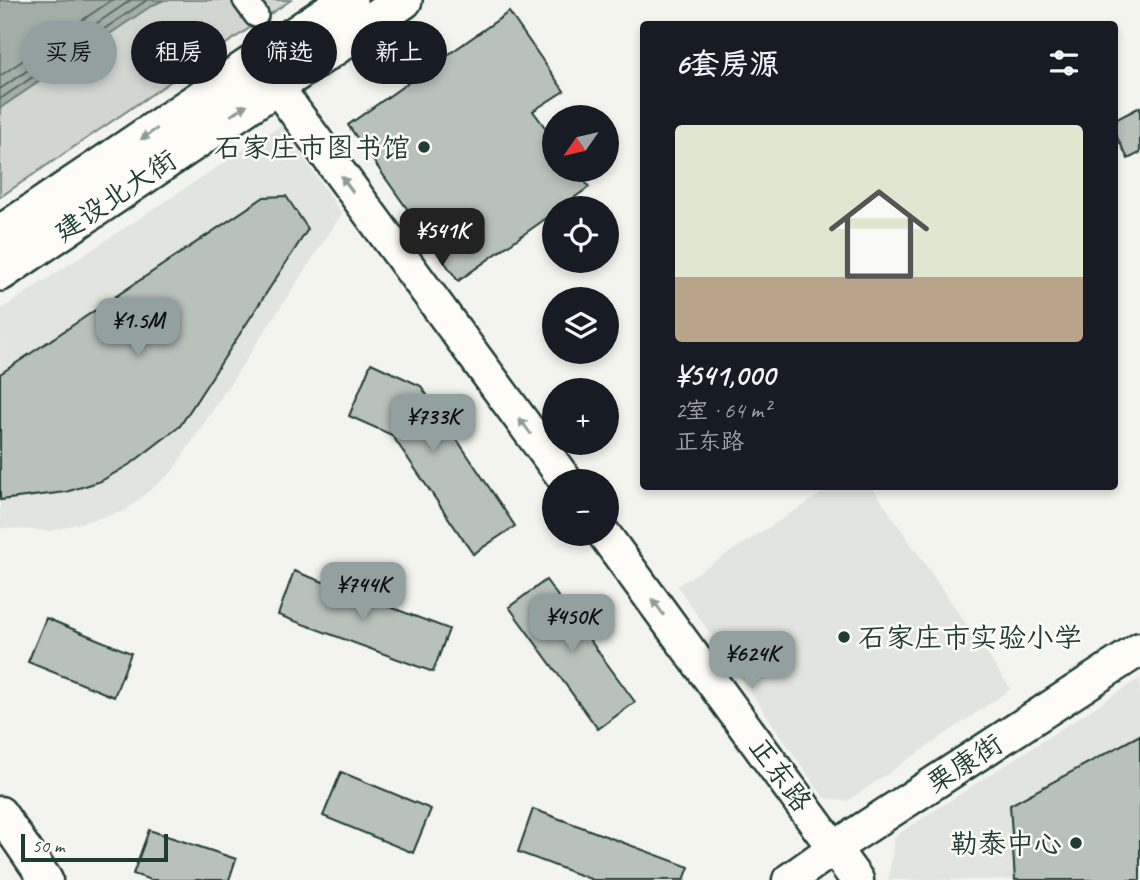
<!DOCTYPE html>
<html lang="zh">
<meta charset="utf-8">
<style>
:root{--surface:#171b24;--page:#20242c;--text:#f1f3f6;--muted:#9ea1a6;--accent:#92a19f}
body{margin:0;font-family:Caveat,"LXGW WenKai TC",sans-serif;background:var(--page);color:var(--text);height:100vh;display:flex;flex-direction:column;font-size:26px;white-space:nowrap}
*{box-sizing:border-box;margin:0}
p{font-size:23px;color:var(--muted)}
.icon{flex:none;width:38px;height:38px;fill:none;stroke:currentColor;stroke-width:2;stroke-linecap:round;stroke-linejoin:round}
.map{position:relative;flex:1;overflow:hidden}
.details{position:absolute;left:640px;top:21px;width:478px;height:469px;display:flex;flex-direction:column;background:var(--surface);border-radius:7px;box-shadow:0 4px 10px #0003}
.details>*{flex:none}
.guide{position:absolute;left:21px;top:21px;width:514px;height:63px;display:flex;gap:14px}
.needle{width:46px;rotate:236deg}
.fabs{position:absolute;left:542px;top:105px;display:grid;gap:14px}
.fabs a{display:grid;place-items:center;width:77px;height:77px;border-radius:50%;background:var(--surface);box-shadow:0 4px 10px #0003;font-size:35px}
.scale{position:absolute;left:21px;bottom:18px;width:147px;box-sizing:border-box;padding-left:7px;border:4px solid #1f3d34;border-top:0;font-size:19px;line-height:24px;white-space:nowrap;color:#1f3d34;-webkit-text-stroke:5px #fdfcf7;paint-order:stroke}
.price{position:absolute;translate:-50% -60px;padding:0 16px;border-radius:14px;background:var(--accent);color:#111;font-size:23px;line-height:46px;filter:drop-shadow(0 2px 4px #0008)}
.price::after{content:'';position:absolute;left:50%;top:42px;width:21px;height:16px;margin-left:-10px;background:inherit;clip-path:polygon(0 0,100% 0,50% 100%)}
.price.active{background:#222;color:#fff}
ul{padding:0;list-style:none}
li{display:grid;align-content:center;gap:14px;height:371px;padding:0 35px}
li span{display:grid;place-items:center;height:217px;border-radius:7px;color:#555}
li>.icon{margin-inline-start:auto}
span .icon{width:126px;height:126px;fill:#fffc;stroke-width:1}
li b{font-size:30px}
h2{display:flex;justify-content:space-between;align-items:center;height:84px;padding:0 35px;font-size:30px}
.pill{padding:0 24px;border-radius:32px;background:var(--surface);box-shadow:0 4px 10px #0003;font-size:24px;line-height:63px}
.pill.active{background:var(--accent);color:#111}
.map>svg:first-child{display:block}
.built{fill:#e2e5df}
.green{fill:#d1d6d1;stroke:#788a82;stroke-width:2}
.water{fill:#a3aea7;stroke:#6e8179;stroke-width:2}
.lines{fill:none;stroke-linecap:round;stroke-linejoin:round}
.shore{stroke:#546a62;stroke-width:2}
.building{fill:#b9c1bb;stroke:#1f3d34;stroke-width:2}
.street-casing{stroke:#1f3d34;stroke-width:28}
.secondary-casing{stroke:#1f3d34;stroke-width:37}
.primary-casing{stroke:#1f3d34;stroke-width:42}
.street{stroke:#fdfcf7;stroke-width:23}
.secondary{stroke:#fdfcf7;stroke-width:32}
.primary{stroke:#fdfcf7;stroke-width:37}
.oneway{fill:#8e9c96}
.poi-dot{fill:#1f3d34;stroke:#fdfcf7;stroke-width:2.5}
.labels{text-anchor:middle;stroke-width:5;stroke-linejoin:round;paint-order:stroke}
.poi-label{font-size:28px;fill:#1f3d34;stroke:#fdfcf7;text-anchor:end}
.street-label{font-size:28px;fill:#1f3d34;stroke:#fdfcf7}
</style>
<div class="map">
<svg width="1140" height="880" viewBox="0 0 1140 880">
<rect width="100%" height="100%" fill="#f4f4ef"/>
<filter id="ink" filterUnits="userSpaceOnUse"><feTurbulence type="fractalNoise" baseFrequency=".0143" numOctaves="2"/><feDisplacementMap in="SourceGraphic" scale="14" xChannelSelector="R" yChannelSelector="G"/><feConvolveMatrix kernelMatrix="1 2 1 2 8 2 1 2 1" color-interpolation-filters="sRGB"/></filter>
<g filter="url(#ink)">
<path class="built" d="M 281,125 L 342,214 L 172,472 L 125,511 L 51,531 L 0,528 L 0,310 Z
M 832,487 L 872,487 L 1011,689 L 848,801 L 824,798 L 677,586 Z
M 1140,678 L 1140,880 L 888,880 L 895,836 Z"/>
<path class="green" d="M 0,0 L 291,0 L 0,197 Z"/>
<path class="water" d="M 0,0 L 164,0 L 151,6 L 0,108 Z"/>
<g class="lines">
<path class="shore" d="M 0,76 L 112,0
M 0,89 L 131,0
M 0,99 L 147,0"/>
</g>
<path class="building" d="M 509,12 L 564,91 L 533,111 L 555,141 L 555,170 L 576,170 L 589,187 L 560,208 L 555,208 L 555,212 L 458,281 L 348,125 Z
M 1140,107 L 1140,153 L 1128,159 L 1115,133 L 1115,120 Z
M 286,196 L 308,229 L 180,426 L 132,463 L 101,481 L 66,492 L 0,500 L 0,374 L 264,197 Z
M 371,363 L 421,386 L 515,526 L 473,554 L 392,435 L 349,416 Z
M 294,571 L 449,629 L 433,672 L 278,615 Z
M 546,580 L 635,702 L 598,729 L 509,607 Z
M 46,618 L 131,653 L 114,697 L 28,662 Z
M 1140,735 L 1140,880 L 1015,880 L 1010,805 Z
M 341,772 L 431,809 L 413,853 L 323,816 Z
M 533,809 L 689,867 L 684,880 L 593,880 L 518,852 Z
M 149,830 L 236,859 L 229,880 L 151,880 L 133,874 Z"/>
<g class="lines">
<g class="street-casing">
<path id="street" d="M 245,0 L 256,15"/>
</g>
<g class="secondary-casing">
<path id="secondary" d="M 276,86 L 566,481
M 604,534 L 857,880
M 0,813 L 46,880
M 789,880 L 834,848 L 1140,649"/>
</g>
<g class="primary-casing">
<path id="primary" d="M 0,235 L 348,0
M 0,272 L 403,0"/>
</g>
<use href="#street" class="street"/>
<use href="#secondary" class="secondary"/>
<use href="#primary" class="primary"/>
</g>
<defs><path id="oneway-solid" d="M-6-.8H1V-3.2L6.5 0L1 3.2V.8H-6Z" transform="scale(1.75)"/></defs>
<g class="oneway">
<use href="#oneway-solid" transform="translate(239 110) rotate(-34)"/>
<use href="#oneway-solid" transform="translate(149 134) rotate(146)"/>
<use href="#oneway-solid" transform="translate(347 184) rotate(-126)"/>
<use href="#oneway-solid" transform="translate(525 426) rotate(-126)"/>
<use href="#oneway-solid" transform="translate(658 607) rotate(-126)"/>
</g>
</g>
<g class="poi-dot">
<circle cx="424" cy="147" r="7"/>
<circle cx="844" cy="637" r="7"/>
<circle cx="1076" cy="843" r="7"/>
</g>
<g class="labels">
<g class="poi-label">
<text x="410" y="157">石家庄市图书馆</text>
<text x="858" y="647" text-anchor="start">石家庄市实验小学</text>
<text x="1062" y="853">勒泰中心</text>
</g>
<g class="street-label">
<text transform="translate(115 195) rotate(-34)" y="10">建设北大街</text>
<text transform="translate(964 763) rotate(-33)" y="10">栗康街</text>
<text transform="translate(781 774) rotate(54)" y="10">正东路</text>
</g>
</g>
</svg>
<div class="fabs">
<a><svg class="needle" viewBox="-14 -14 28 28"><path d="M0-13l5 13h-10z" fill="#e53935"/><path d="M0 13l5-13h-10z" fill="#9ea1a6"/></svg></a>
<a><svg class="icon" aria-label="locate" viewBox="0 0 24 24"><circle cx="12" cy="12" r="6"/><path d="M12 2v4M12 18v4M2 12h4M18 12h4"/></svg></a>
<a><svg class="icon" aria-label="layers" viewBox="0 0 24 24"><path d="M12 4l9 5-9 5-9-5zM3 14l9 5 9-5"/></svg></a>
<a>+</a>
<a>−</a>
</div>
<div class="scale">50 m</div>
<b class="price active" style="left:442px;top:268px">¥541K</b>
<b class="price" style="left:138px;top:358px">¥1.5M</b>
<b class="price" style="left:433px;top:454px">¥733K</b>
<b class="price" style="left:363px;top:622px">¥744K</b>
<b class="price" style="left:572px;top:654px">¥450K</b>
<b class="price" style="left:752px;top:691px">¥624K</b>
<div class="guide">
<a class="pill active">买房</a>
<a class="pill">租房</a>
<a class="pill">筛选</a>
<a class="pill">新上</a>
</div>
<section class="details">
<h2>6套房源<svg class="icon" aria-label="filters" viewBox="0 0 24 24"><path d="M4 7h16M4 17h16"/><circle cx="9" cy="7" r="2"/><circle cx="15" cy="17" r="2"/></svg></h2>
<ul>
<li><span style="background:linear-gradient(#dfe7d0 70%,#b9a48a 0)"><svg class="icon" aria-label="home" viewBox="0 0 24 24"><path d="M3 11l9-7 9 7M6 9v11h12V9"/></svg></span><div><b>¥541,000</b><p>2室 · 64 m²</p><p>正东路</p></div></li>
</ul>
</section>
</div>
